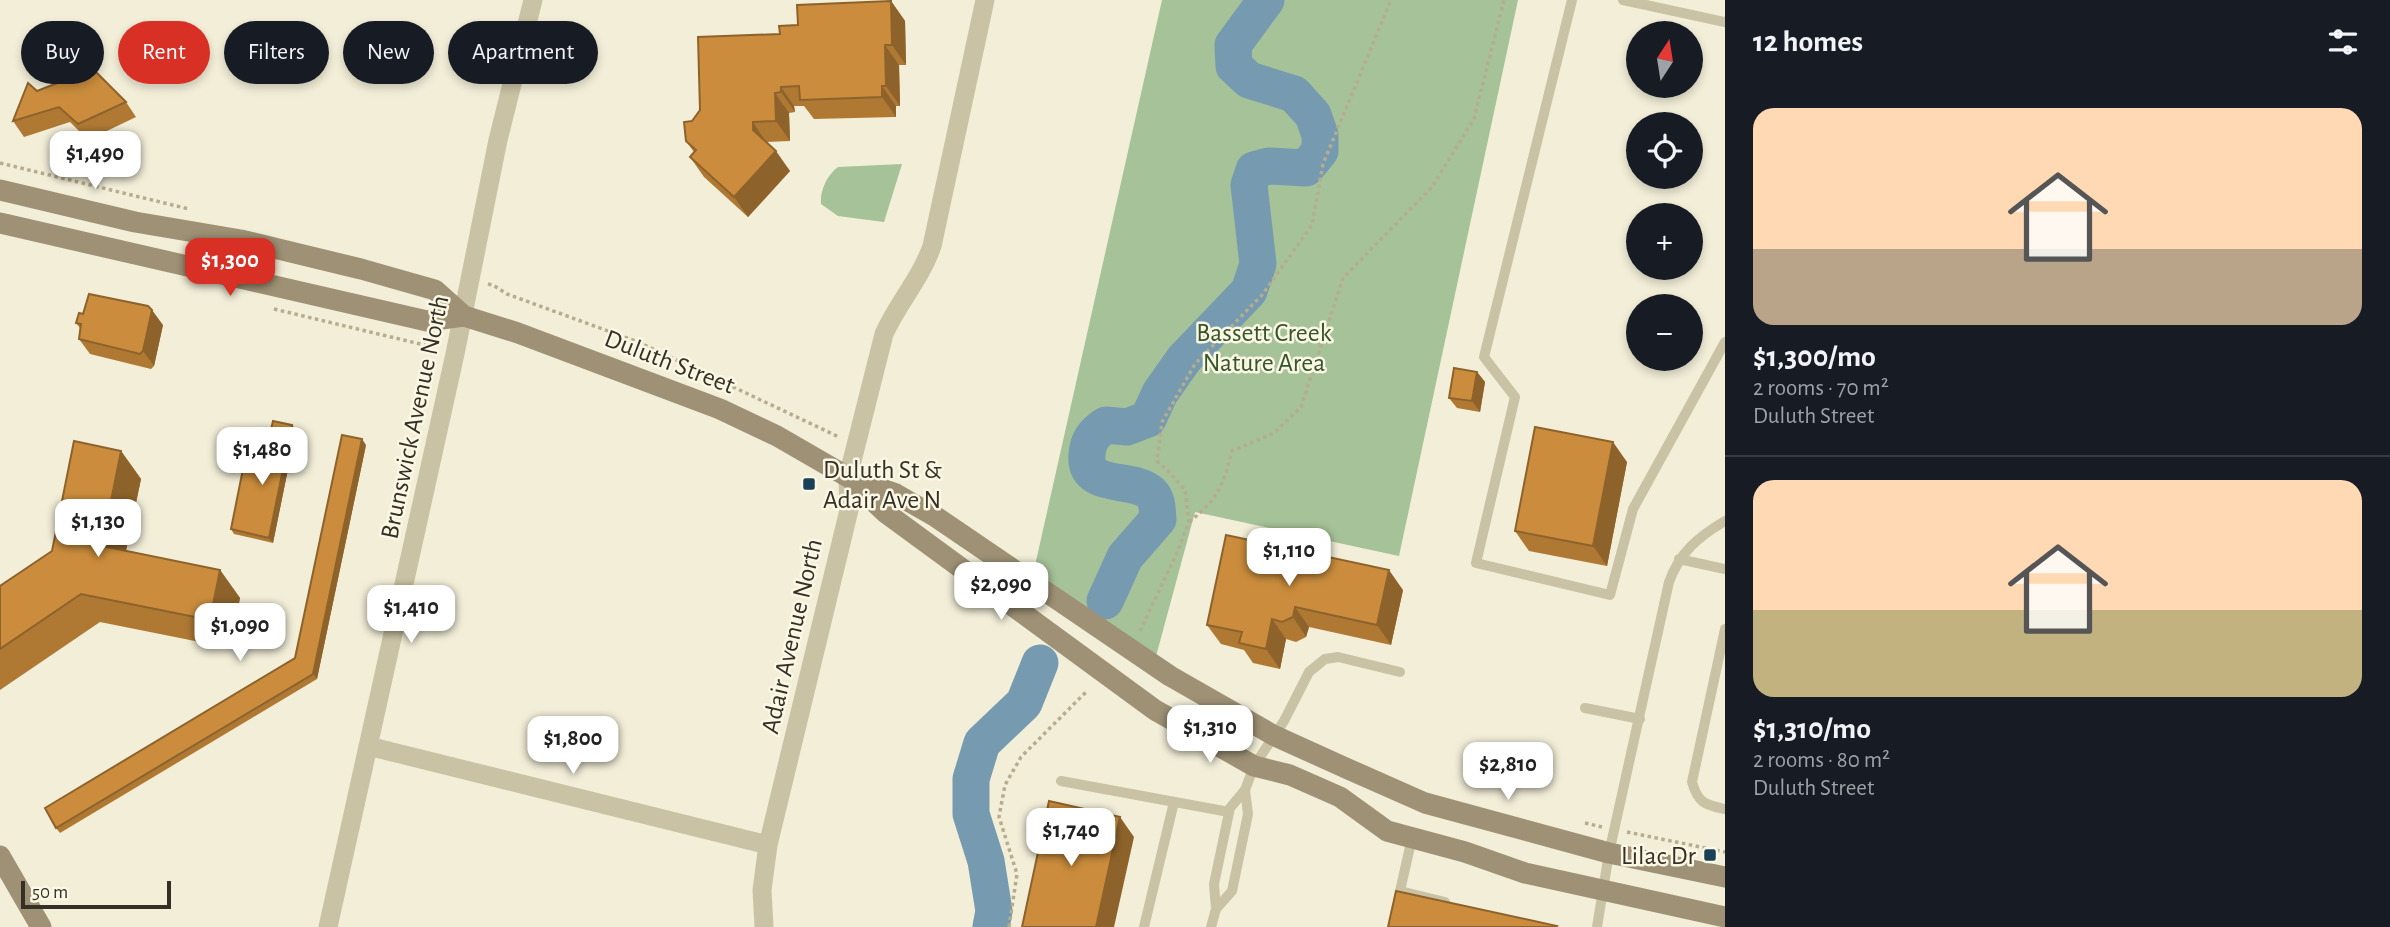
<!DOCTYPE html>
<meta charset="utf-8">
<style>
:root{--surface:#171b24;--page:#20242c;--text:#f1f3f6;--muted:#9ea1a6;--line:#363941;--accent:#d93025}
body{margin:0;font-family:"Alegreya Sans",sans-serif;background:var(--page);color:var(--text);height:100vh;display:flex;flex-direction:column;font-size:26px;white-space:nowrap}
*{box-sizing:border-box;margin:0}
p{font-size:23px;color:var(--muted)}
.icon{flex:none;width:38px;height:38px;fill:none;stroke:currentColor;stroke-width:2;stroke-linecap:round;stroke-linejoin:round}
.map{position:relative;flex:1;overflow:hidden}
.panel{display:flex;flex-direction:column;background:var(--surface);width:665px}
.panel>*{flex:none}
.hud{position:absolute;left:21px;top:21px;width:665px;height:63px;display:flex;gap:14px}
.needle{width:46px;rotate:12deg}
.fabs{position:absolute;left:1626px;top:21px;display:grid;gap:14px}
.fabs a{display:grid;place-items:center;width:77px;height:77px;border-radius:50%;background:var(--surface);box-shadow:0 4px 10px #0003;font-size:35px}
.scale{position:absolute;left:21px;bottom:18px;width:150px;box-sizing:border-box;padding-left:7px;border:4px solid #353026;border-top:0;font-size:19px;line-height:24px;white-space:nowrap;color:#353026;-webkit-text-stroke:5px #faf7e4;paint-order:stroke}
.price{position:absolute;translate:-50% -60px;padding:0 16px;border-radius:14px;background:#fff;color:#222;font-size:23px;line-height:46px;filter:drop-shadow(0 2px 4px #0008)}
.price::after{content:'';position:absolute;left:50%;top:42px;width:21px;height:16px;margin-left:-10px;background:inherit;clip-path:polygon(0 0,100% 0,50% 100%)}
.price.current{background:var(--accent);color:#fff}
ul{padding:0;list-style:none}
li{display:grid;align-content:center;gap:14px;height:371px;padding:0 28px}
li+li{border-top:2px solid var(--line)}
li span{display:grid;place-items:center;height:217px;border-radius:21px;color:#555}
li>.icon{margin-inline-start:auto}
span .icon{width:126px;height:126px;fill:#fffc;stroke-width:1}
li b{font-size:30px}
h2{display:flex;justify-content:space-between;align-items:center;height:84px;padding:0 28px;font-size:30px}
.pill{padding:0 24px;border-radius:32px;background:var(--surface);box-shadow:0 4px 10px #0003;font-size:24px;line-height:63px}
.pill.current{background:var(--accent);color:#fff}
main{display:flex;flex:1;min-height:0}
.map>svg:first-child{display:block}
.green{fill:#a6c298}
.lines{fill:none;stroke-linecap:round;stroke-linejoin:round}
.river{stroke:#769bb0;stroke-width:37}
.path{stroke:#b6ac8e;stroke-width:3.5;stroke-dasharray:3.5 3.5;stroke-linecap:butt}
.lane{stroke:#cac2a4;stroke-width:10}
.street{stroke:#cac2a4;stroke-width:19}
.secondary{stroke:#9e9175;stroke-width:21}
.wall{fill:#af7934}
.shaded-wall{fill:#8e632b}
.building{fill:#cb8d3d;stroke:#8e632b;stroke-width:2}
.poi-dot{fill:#1a4058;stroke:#faf7e4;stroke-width:2.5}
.labels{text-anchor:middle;stroke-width:5;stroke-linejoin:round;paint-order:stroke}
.park-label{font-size:26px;fill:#365529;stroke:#faf7e4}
.street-label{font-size:26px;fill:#353026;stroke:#faf7e4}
.poi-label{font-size:26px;fill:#353026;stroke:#faf7e4;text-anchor:start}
</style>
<main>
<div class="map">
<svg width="1725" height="927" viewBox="0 0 1725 927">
<rect width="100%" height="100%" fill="#f2eed8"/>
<path class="green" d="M 1162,0 L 1518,0 L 1399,556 L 1195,512 L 1155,660 L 1034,570 Z
M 902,164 L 884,222 L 838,216 L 821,204 C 820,190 827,175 838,167 Z"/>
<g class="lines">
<path class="river" d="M 1105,601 L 1125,557 L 1158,519 C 1157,510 1158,500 1151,493 C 1133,476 1084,491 1087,455 C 1088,440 1094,433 1106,425 L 1127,427 L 1148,419 L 1160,393 L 1184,359 L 1249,291 L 1258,264 L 1249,185 L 1254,170 L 1269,166 L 1306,168 L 1320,151 L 1320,135 L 1313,115 L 1294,94 L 1249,80 L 1234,66 L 1233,45 L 1266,0
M 991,927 L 994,911 L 986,861 L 971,814 L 971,779 L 982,743 L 1024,703 L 1040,663"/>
<path class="path" d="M 0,163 L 189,209
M 488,284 L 493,285 L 507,294 L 638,342 L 839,437
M 274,309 L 437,348
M 1189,522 C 1218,499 1223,486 1232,451 L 1274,433 L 1301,407 L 1343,278 L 1432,187 L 1474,119 L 1504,0
M 1140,631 L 1177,553 L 1189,522 L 1185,490 L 1170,473 L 1157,461 L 1162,422 L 1195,364 L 1262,295 L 1312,225 L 1323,164 L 1391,0
M 1585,823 L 1602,827
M 1627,832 L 1725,852
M 1009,927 L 1017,874 L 999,817 L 1005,785 L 1021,757 L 1088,690"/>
<path class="lane" d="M 1572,0 L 1484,357 L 1515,397 L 1476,563 L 1610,595 L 1633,509 L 1725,342
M 1623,0 L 1725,22
M 1679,559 L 1725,569
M 1725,629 L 1692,782 C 1698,803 1705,805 1725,809
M 1585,708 L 1640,719
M 1061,781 L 1229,812
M 1412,838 L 1400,891 L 1445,902
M 1216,909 L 1232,891 L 1248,814 L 1245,790
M 1144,927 L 1174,802
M 1211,927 L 1216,909 L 1214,884 L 1230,808 L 1245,790 L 1254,766 L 1284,721 L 1309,672 L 1325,659 L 1338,657 L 1400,672
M 1597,927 L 1609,853 L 1669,582 C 1680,552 1698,537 1725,521"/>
<path class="street" d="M 368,746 L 768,845
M 328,927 L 455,354 L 498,140 L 533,0
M 764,927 L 762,890 L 768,845 L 849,510 L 848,477 L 884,334 C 898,303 921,278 932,246 L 985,0"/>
<path class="secondary" d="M 0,190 L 135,222 L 241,240 L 361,269 L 435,290 L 464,316 L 518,333 L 720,409 L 777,436 L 848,477 L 896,494 L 936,517 L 1170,676 L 1273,735 L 1348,769 L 1425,803 L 1609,853 L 1725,877
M 0,223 L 427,321 L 464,316
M 854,483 L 886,513 L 1155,710 L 1254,766 L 1290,775 L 1340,797 L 1387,831 L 1465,852 L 1525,873 L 1725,917
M 0,856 L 41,927"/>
</g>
<path class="wall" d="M 891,1 L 905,21 L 906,65 L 899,65 L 900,106 L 896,106 L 896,117 L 814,119 L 804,106 L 794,106 L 795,112 L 789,113 L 790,141 L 766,142 L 790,171 L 748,217 L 704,177 L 690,157 L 694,152 L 686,141 L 692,121 L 780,34 L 798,25 Z
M 37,91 L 126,102 L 136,117 L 88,140 L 70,122 L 24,137 L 13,121 Z
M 76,323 L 163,325 L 154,366 L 151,369 L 90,354 L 79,339 L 80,328 Z
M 1477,372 L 1485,382 L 1480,412 L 1457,408 L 1449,398 Z
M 292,425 L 296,430 L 273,543 L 234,534 L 231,529 L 261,472 Z
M 366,445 L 317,679 L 60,833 L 56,828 L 295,658 Z
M 121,451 L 141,479 L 126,551 L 220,570 L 240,598 L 230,648 L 100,622 L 0,690 L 0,586 L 52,551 Z
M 1627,462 L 1607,566 L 1529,551 L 1515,531 Z
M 1226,535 L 1403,590 L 1391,645 L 1309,627 L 1306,637 L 1296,642 L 1286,639 L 1280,669 L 1253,663 L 1244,650 L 1221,644 L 1207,625 Z"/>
<path class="shaded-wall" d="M 891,1 L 905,21 L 906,65 L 892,45 Z
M 885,45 L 899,65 L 900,106 L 886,86 Z
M 882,86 L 896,106 L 896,117 L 882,97 Z
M 781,87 L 794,106 L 795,112 L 781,92 Z
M 775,93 L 789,113 L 790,141 L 776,121 Z
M 753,122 L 766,142 L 753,130 Z
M 776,151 L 790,171 L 748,217 L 734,197 Z
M 152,310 L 163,325 L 154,366 L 143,351 Z
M 1477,372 L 1485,382 L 1480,412 L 1472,401 Z
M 292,425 L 296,430 L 273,543 L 269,538 Z
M 362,439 L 366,445 L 317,679 L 313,674 Z
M 1613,442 L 1627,462 L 1607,566 L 1593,546 Z
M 121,451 L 141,479 L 121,574 L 102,546 Z
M 220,570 L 240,598 L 230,648 L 210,620 Z
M 1389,570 L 1403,590 L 1391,645 L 1377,625 Z
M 1295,607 L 1309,627 L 1306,637 L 1293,617 Z
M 1272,619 L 1286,639 L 1280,669 L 1266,649 Z
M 1120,817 L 1134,837 L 1114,927 L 1096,927 Z"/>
<path class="building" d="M 891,1 L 892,45 L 885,45 L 886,86 L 882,86 L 882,97 L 800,100 L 799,86 L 781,87 L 781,92 L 775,93 L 776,121 L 753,122 L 753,130 L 776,151 L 734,197 L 690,157 L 696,150 L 686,141 L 684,122 L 692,121 L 700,110 L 698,37 L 780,34 L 779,26 L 798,25 L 797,5 Z
M 93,69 L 126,102 L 78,124 L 59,107 L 13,121 L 28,83 L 37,91 Z
M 89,294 L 148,306 L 152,310 L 143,351 L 140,354 L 79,339 L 81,324 L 76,323 L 79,313 L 83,314 Z
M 1454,368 L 1477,372 L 1472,401 L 1449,398 Z
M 273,421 L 292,425 L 269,538 L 231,529 L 243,469 L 261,472 Z
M 1535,427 L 1613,442 L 1593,546 L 1515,531 Z
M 342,435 L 362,439 L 313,674 L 56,828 L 45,808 L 295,658 Z
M 74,441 L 121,451 L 102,546 L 220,570 L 210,620 L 81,594 L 0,649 L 0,586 L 52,551 Z
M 1226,535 L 1389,570 L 1377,625 L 1295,607 L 1293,617 L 1282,622 L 1272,619 L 1266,649 L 1239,643 L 1242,632 L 1207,625 Z
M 1049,801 L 1120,817 L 1096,927 L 1022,927 Z
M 1396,891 L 1557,926 L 1556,927 L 1388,927 Z"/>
<g class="poi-dot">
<rect x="802" y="477" width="14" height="14" rx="3.5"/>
<rect x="1703" y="848" width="14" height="14" rx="3.5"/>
</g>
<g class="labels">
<g class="park-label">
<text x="1264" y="341">Bassett Creek<tspan x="1264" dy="30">Nature Area</tspan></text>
</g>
<g class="street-label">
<text transform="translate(670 361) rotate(21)" y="9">Duluth Street</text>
<text transform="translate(414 417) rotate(-78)" y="9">Brunswick Avenue North</text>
<text transform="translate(791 636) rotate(-77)" y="9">Adair Avenue North</text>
</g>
<g class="poi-label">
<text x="823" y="478">Duluth St &amp;<tspan x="823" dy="30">Adair Ave N</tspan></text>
<text x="1696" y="864" text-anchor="end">Lilac Dr</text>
</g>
</g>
</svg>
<div class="fabs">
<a><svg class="needle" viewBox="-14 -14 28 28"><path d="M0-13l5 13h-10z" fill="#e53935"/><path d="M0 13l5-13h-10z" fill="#9ea1a6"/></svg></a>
<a><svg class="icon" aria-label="locate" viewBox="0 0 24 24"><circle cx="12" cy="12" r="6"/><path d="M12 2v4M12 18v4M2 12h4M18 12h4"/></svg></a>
<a>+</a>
<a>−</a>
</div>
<div class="scale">50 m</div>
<b class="price" style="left:95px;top:191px">$1,490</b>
<b class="price current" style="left:230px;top:298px">$1,300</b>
<b class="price" style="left:262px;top:487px">$1,480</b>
<b class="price" style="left:98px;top:559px">$1,130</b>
<b class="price" style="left:1289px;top:588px">$1,110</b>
<b class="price" style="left:1001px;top:622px">$2,090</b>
<b class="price" style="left:411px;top:645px">$1,410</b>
<b class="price" style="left:240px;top:663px">$1,090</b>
<b class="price" style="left:1210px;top:765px">$1,310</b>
<b class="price" style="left:573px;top:776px">$1,800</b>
<b class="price" style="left:1508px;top:802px">$2,810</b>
<b class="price" style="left:1071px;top:868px">$1,740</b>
<div class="hud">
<a class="pill">Buy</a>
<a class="pill current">Rent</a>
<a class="pill">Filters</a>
<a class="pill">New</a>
<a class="pill">Apartment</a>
</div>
</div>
<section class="panel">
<h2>12 homes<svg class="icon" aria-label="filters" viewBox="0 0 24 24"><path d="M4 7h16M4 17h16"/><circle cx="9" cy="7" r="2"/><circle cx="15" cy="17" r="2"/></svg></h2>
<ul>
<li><span style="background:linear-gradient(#ffd9b3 65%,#b9a48a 0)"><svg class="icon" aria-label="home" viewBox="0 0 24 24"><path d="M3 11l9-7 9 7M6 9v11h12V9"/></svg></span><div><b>$1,300/mo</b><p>2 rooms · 70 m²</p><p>Duluth Street</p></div></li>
<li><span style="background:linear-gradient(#ffd9b3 60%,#c2b280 0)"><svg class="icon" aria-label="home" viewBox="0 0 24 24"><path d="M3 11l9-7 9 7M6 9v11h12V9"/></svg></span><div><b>$1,310/mo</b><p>2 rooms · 80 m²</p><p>Duluth Street</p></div></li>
</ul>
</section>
</main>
